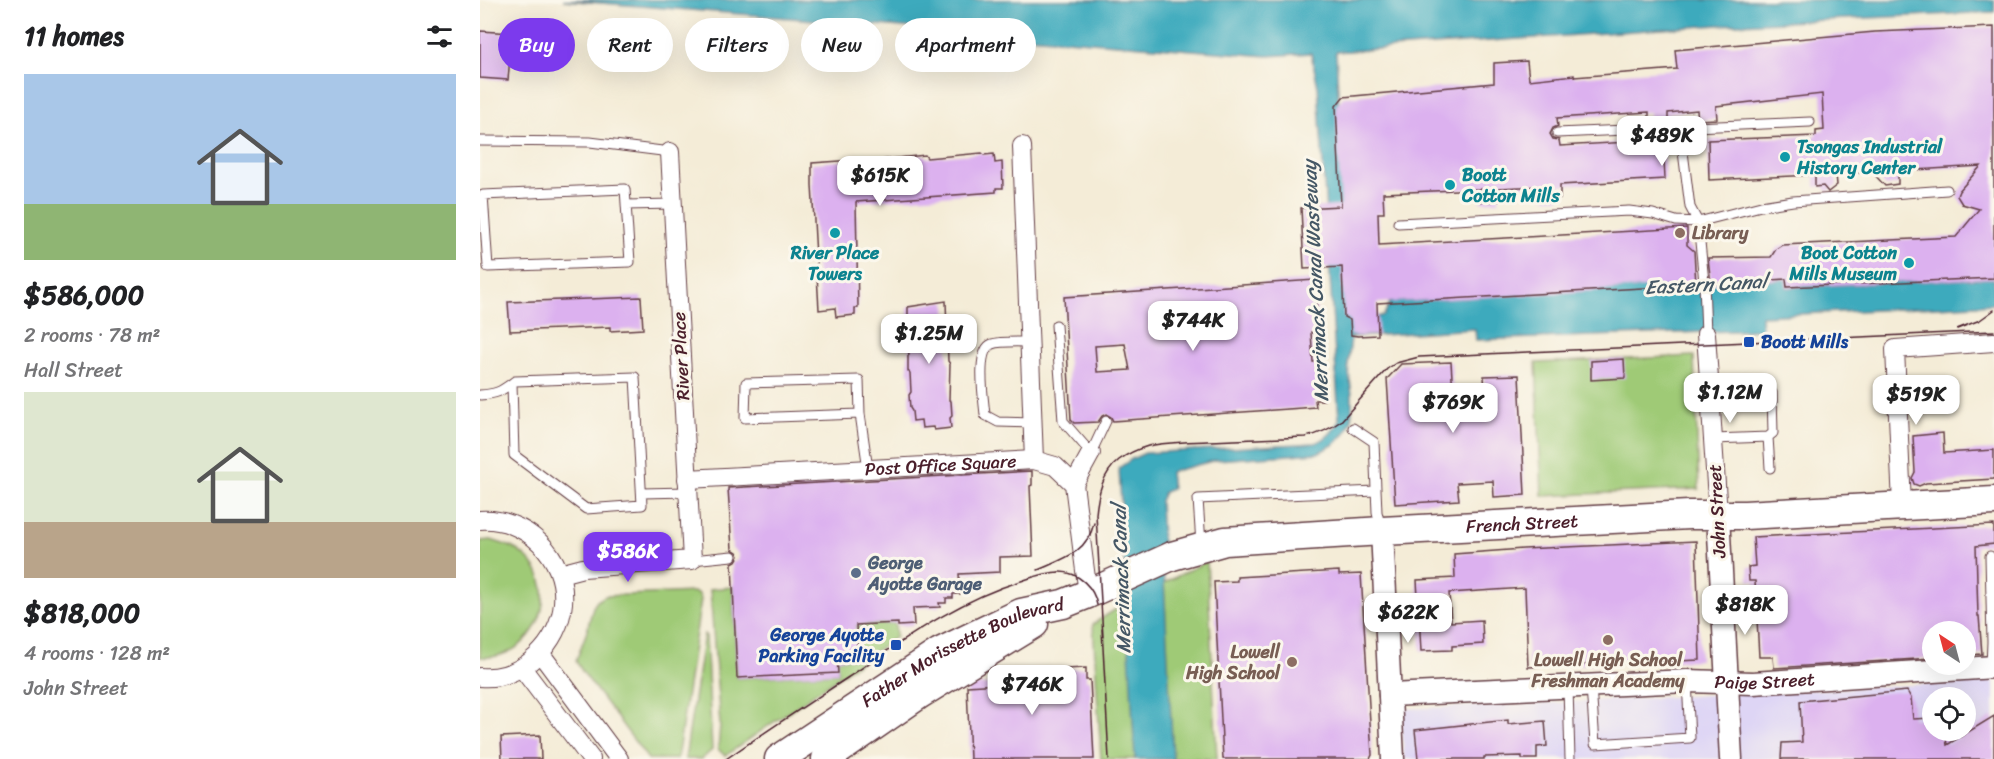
<!DOCTYPE html>
<meta charset="utf-8">
<style>
:root{--surface:#fff;--page:#f6f6f6;--text:#202124;--muted:#757577;--accent:#7c3aed}
body{margin:0;font-family:Sriracha,sans-serif;background:var(--page);color:var(--text);height:100vh;display:flex;flex-direction:column;font-size:22px;white-space:nowrap}
*{box-sizing:border-box;margin:0}
p{font-size:20px;color:var(--muted)}
.icon{flex:none;width:33px;height:33px;fill:none;stroke:currentColor;stroke-width:2;stroke-linecap:round;stroke-linejoin:round}
.map{position:relative;flex:1;overflow:hidden}
.sheet{display:flex;flex-direction:column;background:var(--surface);width:480px}
.sheet>*{flex:none}
.banner{position:absolute;left:18px;top:18px;width:570px;height:54px;display:flex;gap:12px}
.needle{width:39px;rotate:324deg}
.buttons{position:absolute;left:1442px;top:621px;display:grid;gap:12px}
.buttons a{display:grid;place-items:center;width:54px;height:54px;border-radius:50%;background:var(--surface);box-shadow:0 6px 24px #0002;font-size:30px}
.price{position:absolute;translate:-50% -51px;padding:0 14px;border-radius:12px;background:#fff;color:#222;font-size:20px;line-height:39px;filter:drop-shadow(0 2px 3px #0008)}
.price::after{content:'';position:absolute;left:50%;top:36px;width:18px;height:14px;margin-left:-9px;background:inherit;clip-path:polygon(0 0,100% 0,50% 100%)}
.price.current{background:var(--accent);color:#fff}
ul{padding:0;list-style:none}
li{display:grid;align-content:center;gap:12px;height:318px;padding:0 24px}
li span{display:grid;place-items:center;height:186px;border-radius:0px;color:#555}
li>.icon{margin-inline-start:auto}
span .icon{width:108px;height:108px;fill:#fffc;stroke-width:1}
li b{font-size:26px}
h2{display:flex;justify-content:space-between;align-items:center;height:72px;padding:0 24px;font-size:26px}
.chip{padding:0 21px;border-radius:27px;background:var(--surface);box-shadow:0 6px 24px #0002;font-size:21px;line-height:54px}
.chip.current{background:var(--accent);color:#fff}
main{display:flex;flex:1;min-height:0}
.map>svg:first-child{display:block}
.built{fill:#ded5f5;fill-rule:evenodd}
.green{fill:#9fca76;stroke:#747450;stroke-width:1.5}
.water{fill:#3eaabd;stroke:#446474;stroke-width:1.5}
.building{fill:#dcb1ef;fill-rule:evenodd}
.lines{fill:none;stroke-linecap:round;stroke-linejoin:round}
.service-casing{stroke:#643e45;stroke-width:11}
.minor-casing{stroke:#643e45;stroke-width:20}
.tertiary-casing{stroke:#643e45;stroke-width:25}
.primary-casing{stroke:#643e45;stroke-width:31}
.service{stroke:#fff;stroke-width:9}
.minor{stroke:#fff;stroke-width:18}
.tertiary{stroke:#fff;stroke-width:22}
.primary{stroke:#fff;stroke-width:28}
.tram{stroke:#4a1f2b;stroke-width:1.5}
.culture-dot{fill:#0f9aa8;stroke:#fbf7ec;stroke-width:2}
.education-dot{fill:#8d6e63;stroke:#fbf7ec;stroke-width:2}
.transit-dot{fill:#1a4fb4;stroke:#fbf7ec;stroke-width:2}
.service-dot{fill:#5c6f8a;stroke:#fbf7ec;stroke-width:2}
.labels{text-anchor:middle;stroke-width:6;stroke-linejoin:round;paint-order:stroke}
.culture-label{font-size:18px;font-weight:bold;fill:#0d838f;stroke:#fbf7ec;text-anchor:start}
.education-label{font-size:18px;font-weight:bold;fill:#785e54;stroke:#fbf7ec;text-anchor:start}
.transit-label{font-size:18px;font-weight:bold;fill:#164399;stroke:#fbf7ec;text-anchor:start}
.street-label{font-size:18px;fill:#4a1f2b;stroke:#fbf7ec}
.service-label{font-size:18px;font-weight:bold;fill:#4e5e75;stroke:#fbf7ec;text-anchor:start}
.water-label{font-size:20px;font-style:italic;fill:#455765;stroke:#fbf7ec}
</style>
<main>
<section class="sheet">
<h2>11 homes<svg class="icon" aria-label="filters" viewBox="0 0 24 24"><path d="M4 7h16M4 17h16"/><circle cx="9" cy="7" r="2"/><circle cx="15" cy="17" r="2"/></svg></h2>
<ul>
<li><span style="background:linear-gradient(#a9c7e8 70%,#8fb573 0)"><svg class="icon" aria-label="home" viewBox="0 0 24 24"><path d="M3 11l9-7 9 7M6 9v11h12V9"/></svg></span><div><b>$586,000</b><p>2 rooms · 78 m²</p><p>Hall Street</p></div></li>
<li><span style="background:linear-gradient(#dfe7d0 70%,#b9a48a 0)"><svg class="icon" aria-label="home" viewBox="0 0 24 24"><path d="M3 11l9-7 9 7M6 9v11h12V9"/></svg></span><div><b>$818,000</b><p>4 rooms · 128 m²</p><p>John Street</p></div></li>
</ul>
</section>
<div class="map">
<svg width="1514" height="759" viewBox="0 0 1514 759">
<rect width="100%" height="100%" fill="#fbf7ec"/>
<filter id="ink" filterUnits="userSpaceOnUse"><feTurbulence type="fractalNoise" baseFrequency=".0167" numOctaves="2"/><feDisplacementMap in="SourceGraphic" scale="12" xChannelSelector="R" yChannelSelector="G"/><feConvolveMatrix kernelMatrix="1 2 1 2 8 2 1 2 1" color-interpolation-filters="sRGB"/></filter>
<filter id="wash" filterUnits="userSpaceOnUse"><feTurbulence type="fractalNoise" baseFrequency=".008" numOctaves="4" result="noise"/><feDisplacementMap in="SourceGraphic" scale="24" xChannelSelector="R" yChannelSelector="G"/><feGaussianBlur stdDeviation="1.35" result="paint"/><feColorMatrix in="noise" values="0 0 0 0 0 0 0 0 0 0 0 0 0 0 0 0 0 1.4 0 .05"/><feComposite in="paint" operator="in"/></filter>
<g filter="url(#wash)">
<rect width="100%" height="100%" fill="#f4ecd7"/>
<path class="built" d="M 1514,681 L 1514,759 L 924,759 L 921,709 L 1050,704 ZM 1452,698 L 1485,698 L 1485,730 L 1452,730 Z"/>
<path class="green" d="M 1214,356 L 1219,489 L 1062,496 L 1056,363 Z
M 11,540 C 24,544 35,547 45,556 C 86,592 53,662 0,657 L 0,541 Z
M 727,561 L 737,759 L 621,759 L 613,624 L 647,602 Z
M 253,587 L 257,678 L 358,673 L 357,659 L 378,658 L 376,625 L 415,623 L 416,637 L 245,756 L 238,749 L 240,725 L 230,589 Z
M 213,592 L 218,593 L 221,599 L 197,759 L 168,759 L 102,671 L 96,661 L 106,634 L 113,607 L 117,601 L 125,596 Z
M 224,634 L 226,636 L 232,750 L 222,759 L 205,759 Z"/>
<path class="water" d="M 83,0 L 1514,0 L 1514,12 L 1238,25 L 856,52 L 869,317 L 877,323 L 904,315 L 910,302 L 1306,279 L 1307,287 L 1514,278 L 1514,304 L 1281,316 L 1282,330 L 996,340 L 995,329 L 871,337 L 868,365 L 872,394 L 872,419 L 866,432 L 855,444 L 838,453 L 736,460 L 690,472 L 692,489 L 684,492 L 680,501 L 693,759 L 655,759 L 639,468 L 652,459 L 665,453 L 835,443 C 847,439 854,431 859,420 L 838,87 L 831,53 L 788,56 Z"/>
<g id="blocks">
<path class="building" d="M 1514,27 L 1514,278 L 1307,287 L 1306,279 L 1231,284 L 1228,258 L 1291,257 L 1296,249 L 1302,245 L 1476,237 L 1499,209 L 1482,204 L 1477,196 L 1479,191 L 1501,166 L 1418,171 L 1418,184 L 1405,186 L 1392,172 L 1356,174 L 1357,185 L 1348,192 L 1343,186 L 1335,187 L 1335,175 L 1229,180 L 1228,140 L 1336,136 L 1336,131 L 1344,130 L 1342,94 L 1236,106 L 1237,119 L 1218,120 L 1217,110 L 1188,113 L 1188,121 L 1169,122 L 1169,112 L 1077,118 L 1078,126 L 1073,128 L 1070,134 L 1073,139 L 1079,140 L 1080,146 L 1183,140 L 1185,179 L 1080,185 L 1080,198 L 1064,198 L 1063,186 L 1019,188 L 1019,201 L 1001,202 L 1001,189 L 903,193 L 904,213 L 898,213 L 899,245 L 1207,228 L 1207,245 L 1214,251 L 1216,285 L 897,303 L 898,335 L 878,336 L 871,335 L 870,320 L 864,317 L 862,267 L 824,269 L 821,208 L 861,206 L 856,106 L 863,97 L 1014,83 L 1014,63 L 1047,61 L 1049,80 L 1094,75 L 1094,77 L 1197,69 L 1195,50 L 1395,32 Z
M 0,31 L 32,33 L 28,80 L 0,78 Z
M 502,153 L 504,155 L 514,154 L 515,163 L 522,162 L 523,188 L 516,188 L 516,192 L 376,202 L 378,308 L 375,308 L 375,315 L 356,317 L 355,308 L 339,310 L 332,185 L 332,163 L 389,159 L 391,161 L 445,155 L 447,158 Z
M 835,280 L 838,332 L 831,332 L 833,362 L 842,362 L 844,400 L 835,400 L 836,407 L 633,421 L 631,417 L 626,414 L 622,416 L 618,422 L 594,423 L 591,420 L 584,297 ZM 645,344 L 650,370 L 617,372 L 615,346 Z
M 161,297 L 163,329 L 130,331 L 130,327 L 30,331 L 28,302 Z
M 466,301 L 468,361 L 470,364 L 469,400 L 471,401 L 472,416 L 470,418 L 471,428 L 454,430 L 453,427 L 442,428 L 441,420 L 433,421 L 432,411 L 430,408 L 429,395 L 431,392 L 430,373 L 428,371 L 428,356 L 429,355 L 426,319 L 428,317 L 428,307 Z
M 1144,359 L 1145,378 L 1111,380 L 1111,361 Z
M 971,362 L 973,393 L 1005,392 L 1004,376 L 1039,375 L 1045,495 L 1014,497 L 1013,481 L 977,483 L 979,500 L 915,504 L 907,379 L 921,364 Z
M 1463,433 L 1464,453 L 1514,450 L 1514,479 L 1446,483 L 1439,486 L 1434,484 L 1432,478 L 1435,472 L 1433,436 Z
M 552,471 L 552,485 L 550,486 L 553,556 L 520,557 L 520,572 L 479,574 L 480,594 L 473,594 L 473,598 L 466,598 L 466,603 L 459,603 L 460,607 L 433,608 L 434,625 L 418,626 L 418,623 L 376,625 L 378,658 L 357,659 L 358,673 L 257,678 L 252,563 L 256,561 L 259,556 L 257,552 L 252,549 L 248,488 Z
M 1514,525 L 1514,544 L 1496,546 L 1498,616 L 1499,616 L 1502,654 L 1485,655 L 1485,632 L 1452,632 L 1452,658 L 1294,668 L 1293,657 L 1279,657 L 1275,581 L 1269,581 L 1268,567 L 1275,566 L 1273,537 Z
M 1216,541 L 1220,660 L 1048,667 L 1045,588 L 969,593 L 971,622 L 1002,620 L 1003,644 L 972,646 L 972,650 L 941,651 L 937,580 L 975,578 L 974,554 L 1043,549 Z
M 859,571 L 859,575 L 881,574 L 892,755 L 890,759 L 743,759 L 734,582 L 757,581 L 757,577 Z
M 606,668 L 606,680 L 610,680 L 614,759 L 490,759 L 487,686 L 519,684 L 519,672 Z
M 1427,691 L 1431,698 L 1433,719 L 1452,718 L 1452,730 L 1465,730 L 1467,745 L 1514,716 L 1514,759 L 1301,759 L 1302,743 L 1322,742 L 1320,701 Z
M 1028,720 L 1028,724 L 1065,721 L 1067,746 L 1057,747 L 1057,759 L 1042,759 L 1042,756 L 1004,757 L 1004,759 L 938,759 L 935,730 Z
M 60,735 L 61,759 L 22,759 L 21,737 Z"/>
</g>
</g>
<g filter="url(#ink)">
<use href="#blocks" fill-opacity="0" stroke="#643e45" stroke-width="1.5"/>
<g class="lines">
<g class="service-casing">
<path id="service" d="M 1200,128 L 1210,207 L 1218,222 L 1224,282 L 1226,334
M 1077,133 L 1330,122
M 0,141 L 110,142 L 190,152
M 145,189 L 150,262 L 8,267 L 3,195 Z
M 146,205 L 193,204
M 918,223 L 1149,211 L 1173,214 L 1196,221 L 1218,222 L 1281,206 L 1313,201 L 1467,190
M 576,325 L 583,421 L 611,453 L 626,421
M 549,342 C 540,342 520,341 512,344 C 495,350 504,401 505,415 L 518,422 L 552,423
M 1230,392 L 1288,391 L 1292,393 L 1293,433 L 1288,437 L 1233,439
M 0,395 C 18,394 21,391 35,381 L 155,377 L 162,505 L 106,509 L 34,455 L 32,383
M 380,414 L 265,418 L 266,383 L 379,380 L 380,414 L 388,469
M 873,428 L 894,442 L 897,512 L 901,529
M 1288,437 L 1290,468
M 162,493 L 208,492
M 721,544 L 718,499 L 896,491
M 1510,556 L 1512,642 L 1511,667
M 212,560 L 252,556
M 1111,686 L 1115,744 L 1210,738 L 1207,681
M 1088,687 L 1090,759"/>
</g>
<g class="minor-casing">
<g id="minor">
<path d="M 542,146 L 554,460"/>
<path d="M 1226,334 L 1238,515"/>
<path id="s1" d="M 207,479 L 554,460 L 575,466 L 594,484 L 608,594"/>
<path d="M 594,484 L 611,453"/>
<path d="M 1422,505 L 1415,349 L 1514,342"/>
<path d="M 0,520 C 45,517 87,556 83,603 C 80,643 42,681 0,677"/>
<path d="M 80,574 L 103,568 L 212,560 L 190,152"/>
<path d="M 61,654 L 139,759"/>
<path d="M 42,668 L 111,759"/>
</g>
</g>
<g class="tertiary-casing">
<g id="tertiary">
<path d="M 1238,515 L 1251,759"/>
<path d="M 902,531 L 913,759"/>
<path id="s2" d="M 910,695 L 1207,681 L 1273,683 L 1514,667"/>
</g>
</g>
<g class="primary-casing">
<g id="primary">
<path id="s3" d="M 299,759 L 460,652 L 497,634 L 541,613 L 583,604 L 608,594 L 692,556 L 745,541 L 902,531 L 1209,515 L 1265,515 L 1514,501"/>
<path d="M 346,759 L 440,694 L 554,624"/>
</g>
</g>
<use href="#service" class="service"/>
<use href="#minor" class="minor"/>
<use href="#tertiary" class="tertiary"/>
<use href="#primary" class="primary"/>
<path class="tram" d="M 1477,329 L 1500,320 L 1514,310
M 558,570 C 583,559 607,553 614,523
M 622,629 L 629,759
M 623,637 L 616,514 C 618,494 622,474 639,460 C 647,454 658,449 668,446 C 688,442 708,442 728,441 C 761,440 793,438 826,437 C 839,434 850,429 861,421 L 907,369 L 916,363 L 939,357 L 1514,331
M 246,759 C 286,731 326,705 367,678 C 422,641 476,601 541,581 C 553,577 567,572 580,572 C 599,572 614,588 617,605"/>
</g>
</g>
<g class="culture-dot">
<circle cx="1305" cy="157" r="6"/>
<circle cx="970" cy="185" r="6"/>
<circle cx="355" cy="233" r="6"/>
<circle cx="1429" cy="263" r="6"/>
</g>
<g class="education-dot">
<circle cx="1200" cy="233" r="6"/>
<circle cx="1128" cy="640" r="6"/>
<circle cx="812" cy="662" r="6"/>
</g>
<g class="transit-dot">
<rect x="1263" y="336" width="12" height="12" rx="3"/>
<rect x="410" y="639" width="12" height="12" rx="3"/>
</g>
<circle class="service-dot" cx="376" cy="573" r="6"/>
<g class="labels">
<g class="culture-label">
<text x="1317" y="153">Tsongas Industrial<tspan x="1317" dy="21">History Center</tspan></text>
<text x="982" y="181">Boott<tspan x="982" dy="21">Cotton Mills</tspan></text>
<text x="355" y="259" text-anchor="middle">River Place<tspan x="355" dy="21">Towers</tspan></text>
<text x="1417" y="259" text-anchor="end">Boot Cotton<tspan x="1417" dy="21">Mills Museum</tspan></text>
</g>
<g class="education-label">
<text x="1212" y="239">Library</text>
<text x="800" y="658" text-anchor="end">Lowell<tspan x="800" dy="21">High School</tspan></text>
<text x="1128" y="666" text-anchor="middle">Lowell High School<tspan x="1128" dy="21">Freshman Academy</tspan></text>
</g>
<g class="transit-label">
<text x="1281" y="348">Boott Mills</text>
<text x="404" y="641" text-anchor="end">George Ayotte<tspan x="404" dy="21">Parking Facility</tspan></text>
</g>
<g class="street-label">
<text transform="translate(201 356) rotate(-93)" y="6">River Place</text>
<text dy="6" stroke="none"><textPath href="#s1" startOffset="254">Post Office Square</textPath></text>
<text transform="translate(1237 511) rotate(-93)" y="6">John Street</text>
<text dy="6" stroke="none"><textPath href="#s3" startOffset="798">French Street</textPath></text>
<text dy="6" stroke="none"><textPath href="#s3" startOffset="214">Father Morissette Boulevard</textPath></text>
<text dy="6" stroke="none"><textPath href="#s2" startOffset="375">Paige Street</textPath></text>
</g>
<g class="service-label">
<text x="388" y="569">George<tspan x="388" dy="21">Ayotte Garage</tspan></text>
</g>
<g class="water-label">
<text transform="translate(835 281) rotate(-93)" y="7">Merrimack Canal Wasteway</text>
<text transform="translate(1226 284) rotate(-3)" y="7">Eastern Canal</text>
<text transform="translate(641 579) rotate(-92)" y="7">Merrimack Canal</text>
</g>
</g>
</svg>
<div class="buttons">
<a><svg class="needle" viewBox="-14 -14 28 28"><path d="M0-13l5 13h-10z" fill="#e53935"/><path d="M0 13l5-13h-10z" fill="#757577"/></svg></a>
<a><svg class="icon" aria-label="locate" viewBox="0 0 24 24"><circle cx="12" cy="12" r="6"/><path d="M12 2v4M12 18v4M2 12h4M18 12h4"/></svg></a>
</div>
<b class="price" style="left:1182px;top:167px">$489K</b>
<b class="price" style="left:400px;top:207px">$615K</b>
<b class="price" style="left:713px;top:352px">$744K</b>
<b class="price" style="left:449px;top:365px">$1.25M</b>
<b class="price" style="left:1250px;top:424px">$1.12M</b>
<b class="price" style="left:1436px;top:426px">$519K</b>
<b class="price" style="left:973px;top:434px">$769K</b>
<b class="price current" style="left:148px;top:583px">$586K</b>
<b class="price" style="left:1265px;top:636px">$818K</b>
<b class="price" style="left:928px;top:644px">$622K</b>
<b class="price" style="left:552px;top:716px">$746K</b>
<div class="banner">
<a class="chip current">Buy</a>
<a class="chip">Rent</a>
<a class="chip">Filters</a>
<a class="chip">New</a>
<a class="chip">Apartment</a>
</div>
</div>
</main>
